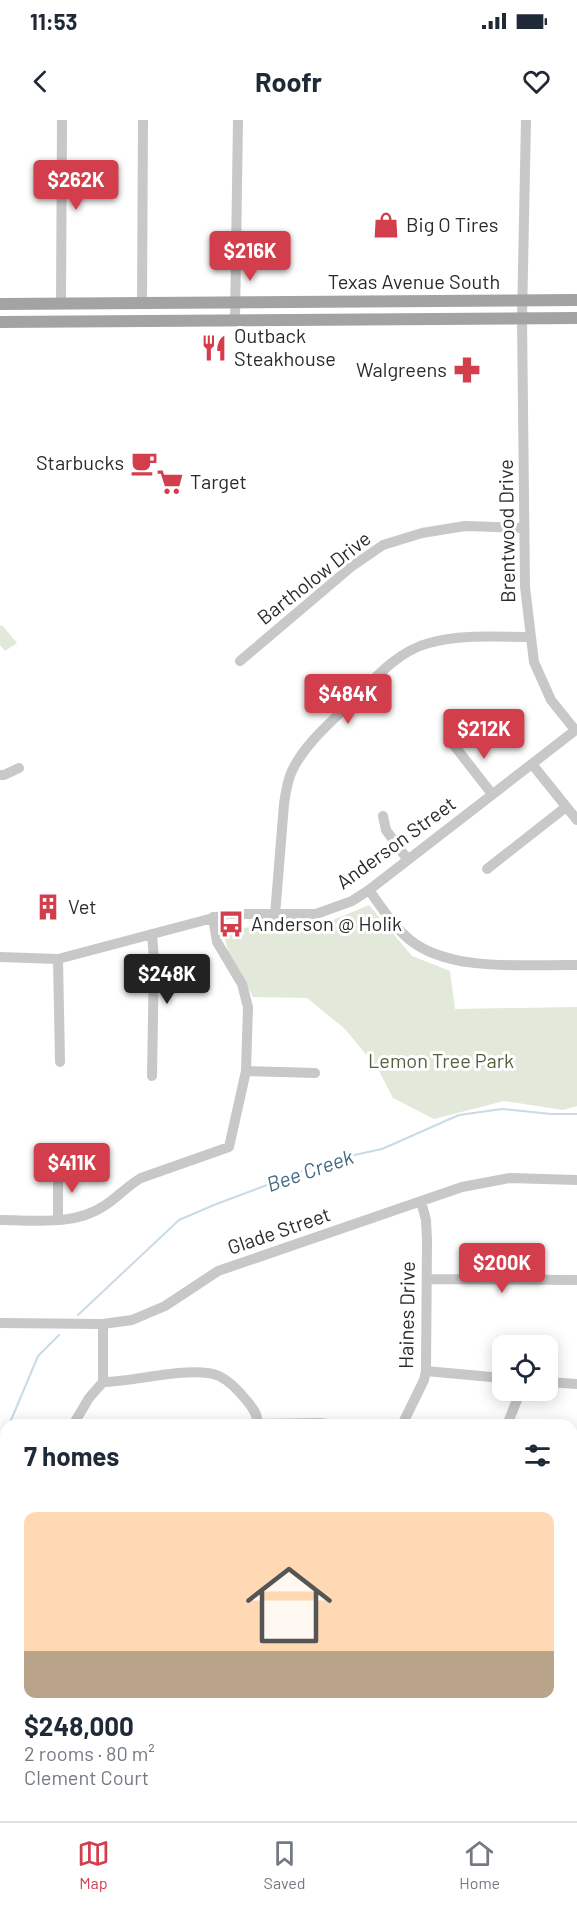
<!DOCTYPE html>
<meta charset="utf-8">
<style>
:root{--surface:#fff;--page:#f2f2f3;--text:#1f2937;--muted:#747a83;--line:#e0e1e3;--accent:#d23e4c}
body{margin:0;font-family:Barlow,sans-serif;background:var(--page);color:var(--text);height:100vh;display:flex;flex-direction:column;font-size:22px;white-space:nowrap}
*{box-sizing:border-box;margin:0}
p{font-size:20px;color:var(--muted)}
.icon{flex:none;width:33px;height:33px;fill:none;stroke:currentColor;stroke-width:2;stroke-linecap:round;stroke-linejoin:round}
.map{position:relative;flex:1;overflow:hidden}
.panel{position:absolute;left:0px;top:1299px;width:578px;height:402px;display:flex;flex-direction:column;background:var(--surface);border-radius:18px 18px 0 0;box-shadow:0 3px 15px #0003}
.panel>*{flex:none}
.buttons{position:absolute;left:492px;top:1215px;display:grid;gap:12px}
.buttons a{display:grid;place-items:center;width:66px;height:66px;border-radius:12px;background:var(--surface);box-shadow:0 3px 15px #0003;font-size:30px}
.price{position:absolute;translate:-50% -51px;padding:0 14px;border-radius:6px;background:var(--accent);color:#fff;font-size:20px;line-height:39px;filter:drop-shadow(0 2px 3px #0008)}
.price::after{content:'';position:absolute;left:50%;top:36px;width:18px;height:14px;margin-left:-9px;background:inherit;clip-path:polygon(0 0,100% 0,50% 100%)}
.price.selected{background:#222;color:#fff}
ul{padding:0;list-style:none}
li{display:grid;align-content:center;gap:12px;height:318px;padding:0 24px}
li+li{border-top:2px solid var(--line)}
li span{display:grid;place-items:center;height:186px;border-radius:12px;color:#555}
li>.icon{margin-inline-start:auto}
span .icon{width:108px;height:108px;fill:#fffc;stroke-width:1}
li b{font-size:26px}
h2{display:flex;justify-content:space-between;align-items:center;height:72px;padding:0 24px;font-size:26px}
.status{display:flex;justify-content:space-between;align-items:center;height:42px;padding:0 30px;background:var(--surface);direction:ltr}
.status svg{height:16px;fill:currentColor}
header{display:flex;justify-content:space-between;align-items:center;height:78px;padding:0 24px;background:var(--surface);font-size:27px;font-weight:700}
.dock{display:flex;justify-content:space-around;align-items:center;height:84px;border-top:2px solid var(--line);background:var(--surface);font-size:16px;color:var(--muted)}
.dock a{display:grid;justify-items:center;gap:3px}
.dock .selected{color:var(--accent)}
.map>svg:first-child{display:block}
.green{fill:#e2e8da}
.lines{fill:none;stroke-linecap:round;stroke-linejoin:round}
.stream{stroke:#c8dbe6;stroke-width:2}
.minor{stroke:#c8c8c8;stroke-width:10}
.major{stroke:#a3a3a3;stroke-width:12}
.labels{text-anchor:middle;stroke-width:6;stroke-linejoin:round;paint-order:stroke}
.poi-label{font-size:20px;fill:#2b2b2b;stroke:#fff;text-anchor:start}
.street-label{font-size:20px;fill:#2b2b2b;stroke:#fff}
.park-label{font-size:20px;fill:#50623e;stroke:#fff}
.water-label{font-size:21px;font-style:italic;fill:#436c84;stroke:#fff}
</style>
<div class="status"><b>11:53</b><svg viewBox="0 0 49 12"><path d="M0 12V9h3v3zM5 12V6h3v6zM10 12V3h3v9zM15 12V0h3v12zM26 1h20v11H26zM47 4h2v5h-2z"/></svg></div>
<header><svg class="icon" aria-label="back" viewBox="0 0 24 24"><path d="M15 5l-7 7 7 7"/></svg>Roofr<svg class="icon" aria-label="heart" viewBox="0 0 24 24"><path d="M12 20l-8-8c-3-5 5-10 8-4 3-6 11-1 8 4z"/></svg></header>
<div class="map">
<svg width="577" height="1701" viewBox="0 0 577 1701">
<rect width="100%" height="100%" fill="#fff"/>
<path class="green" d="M 2,505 L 17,523 L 5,531 L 0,525 L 0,506 Z
M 369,785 L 412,836 L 450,851 L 455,889 L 577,887 L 577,986 L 563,990 L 504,981 L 434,999 L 393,978 L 378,949 L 345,909 L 307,878 L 253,877 L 228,831 L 222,809 L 326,803 Z
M 246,1695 L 430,1695 L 430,1701 L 243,1701 Z"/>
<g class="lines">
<path class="stream" d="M 78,1195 L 179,1100 L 214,1085 L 336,1039 L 382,1029 L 459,995 L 502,989 L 551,994 L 577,994
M 9,1305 L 38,1236 L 59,1215
M 0,1325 L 6,1311"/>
<path class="minor" d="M 526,0 L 522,198 L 525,467 L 534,542 L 551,580 L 575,610
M 142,182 L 143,0
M 61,183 L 62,0
M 235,200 L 238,0
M 240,541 L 351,447 L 383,425 L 422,413 L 465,406 L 524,408
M 453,624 L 492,674
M 532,644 L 577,700
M 0,655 L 4,655 L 19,648
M 383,696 L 386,710 L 408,740
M 487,749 L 566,687
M 369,770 C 382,788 394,807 410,820 C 451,853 527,844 577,845
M 275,795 L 284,684 C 286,671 288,657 295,645 C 308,622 328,605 346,587 C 371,563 395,532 429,523 C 461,514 497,517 530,517
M 0,837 L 58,839 L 228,794 L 316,794 L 352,781 L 369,770 L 577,609
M 58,839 L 60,942
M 246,951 L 315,953
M 152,956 L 154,839 L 152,814
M 0,1100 C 35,1100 74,1106 104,1086 C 117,1078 127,1066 141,1058 L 229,1027 L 246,951 L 248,887 L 242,864 L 217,822 L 213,797
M 58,1100 L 58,1048
M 427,1159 L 577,1160
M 0,1203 L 103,1204 L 132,1200 L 165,1186 L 218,1151 L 462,1067 L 510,1058 L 577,1060
M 426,1251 L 502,1258
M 103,1262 C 133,1262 194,1245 219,1256 C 230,1261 239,1271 247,1281 C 253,1288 258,1295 258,1305
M 548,1262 L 577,1264
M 258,1304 L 320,1303 L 335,1305
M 73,1305 L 89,1278 L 103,1262 L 103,1204
M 402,1305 L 424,1260 L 426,1251 L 427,1120 L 426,1100 L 421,1081
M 507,1305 L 521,1270
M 572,1537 L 577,1537
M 572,1639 L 577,1639
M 0,1653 L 6,1651
M 238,1701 L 240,1695"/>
<path class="major" d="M 0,184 L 577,180
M 0,202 L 577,198"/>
</g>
<defs>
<g id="shop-bare" transform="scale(2.07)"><path d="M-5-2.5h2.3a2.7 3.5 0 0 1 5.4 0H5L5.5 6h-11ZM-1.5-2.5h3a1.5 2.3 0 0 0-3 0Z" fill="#d23e4c" stroke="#fff" stroke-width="2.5" paint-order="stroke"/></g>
<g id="restaurant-bare" transform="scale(2.07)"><path d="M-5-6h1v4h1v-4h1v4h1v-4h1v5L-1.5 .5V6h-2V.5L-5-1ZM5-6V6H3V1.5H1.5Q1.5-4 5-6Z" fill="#d23e4c" stroke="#fff" stroke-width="2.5" paint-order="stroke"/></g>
<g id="pharmacy-bare" transform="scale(2.07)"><path d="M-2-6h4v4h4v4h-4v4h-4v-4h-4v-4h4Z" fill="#d23e4c" stroke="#fff" stroke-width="2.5" paint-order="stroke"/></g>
<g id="cafe-bare" transform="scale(2.07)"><path d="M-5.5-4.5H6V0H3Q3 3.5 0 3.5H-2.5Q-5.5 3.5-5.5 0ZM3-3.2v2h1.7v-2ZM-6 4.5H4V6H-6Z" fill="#d23e4c" stroke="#fff" stroke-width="2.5" paint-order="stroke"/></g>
<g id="supermarket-bare" transform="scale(2.07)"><path d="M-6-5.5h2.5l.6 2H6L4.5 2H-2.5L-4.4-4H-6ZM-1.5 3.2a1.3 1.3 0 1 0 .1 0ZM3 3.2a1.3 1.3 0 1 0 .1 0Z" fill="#d23e4c" stroke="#fff" stroke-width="2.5" paint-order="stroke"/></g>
<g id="building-bare" transform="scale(2.07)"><path d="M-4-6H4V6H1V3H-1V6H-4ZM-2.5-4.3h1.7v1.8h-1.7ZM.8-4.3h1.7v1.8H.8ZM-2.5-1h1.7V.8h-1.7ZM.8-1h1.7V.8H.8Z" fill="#d23e4c" stroke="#fff" stroke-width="2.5" paint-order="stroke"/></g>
<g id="bus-bare" transform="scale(2.07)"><path d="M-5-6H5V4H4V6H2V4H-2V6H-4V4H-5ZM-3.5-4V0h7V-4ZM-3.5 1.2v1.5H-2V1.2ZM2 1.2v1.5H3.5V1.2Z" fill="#d23e4c" stroke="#fff" stroke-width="2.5" paint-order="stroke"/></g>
</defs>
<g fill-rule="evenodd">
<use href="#shop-bare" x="386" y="105"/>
<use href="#restaurant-bare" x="214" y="228"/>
<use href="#pharmacy-bare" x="467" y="250"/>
<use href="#cafe-bare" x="144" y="343"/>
<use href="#supermarket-bare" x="170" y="362"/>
<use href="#building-bare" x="48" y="787"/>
<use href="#bus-bare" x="231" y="804"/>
</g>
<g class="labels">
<g class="poi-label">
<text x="406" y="112">Big O Tires</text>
<text x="234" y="223">Outback<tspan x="234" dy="23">Steakhouse</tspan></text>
<text x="447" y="257" text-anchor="end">Walgreens</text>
<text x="124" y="350" text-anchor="end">Starbucks</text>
<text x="190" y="369">Target</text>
<text x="68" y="794">Vet</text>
<text x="251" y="811">Anderson @ Holik</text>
</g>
<g class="street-label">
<text x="414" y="169">Texas Avenue South</text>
<text transform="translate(507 411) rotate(-91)" y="7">Brentwood Drive</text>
<text transform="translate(314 458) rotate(-38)" y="7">Bartholow Drive</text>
<text transform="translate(396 723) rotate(-36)" y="7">Anderson Street</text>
<text transform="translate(279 1111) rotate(-19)" y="7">Glade Street</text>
<text transform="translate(407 1195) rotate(-89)" y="7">Haines Drive</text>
</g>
<g class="park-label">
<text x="441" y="948">Lemon Tree Park</text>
</g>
<g class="water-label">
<text transform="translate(310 1051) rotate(-19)" y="7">Bee Creek</text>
</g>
</g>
</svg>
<div class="buttons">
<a><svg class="icon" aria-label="locate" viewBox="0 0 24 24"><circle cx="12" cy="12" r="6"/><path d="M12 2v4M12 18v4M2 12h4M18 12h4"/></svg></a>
</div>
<b class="price" style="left:76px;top:91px">$262K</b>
<b class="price" style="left:250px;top:162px">$216K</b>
<b class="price" style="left:348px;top:605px">$484K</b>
<b class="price" style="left:484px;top:640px">$212K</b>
<b class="price selected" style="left:167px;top:885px">$248K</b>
<b class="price" style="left:72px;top:1074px">$411K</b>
<b class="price" style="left:502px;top:1174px">$200K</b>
<section class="panel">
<h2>7 homes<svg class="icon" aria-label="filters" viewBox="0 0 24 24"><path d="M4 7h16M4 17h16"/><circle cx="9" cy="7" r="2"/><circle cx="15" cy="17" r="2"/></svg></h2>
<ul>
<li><span style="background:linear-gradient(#ffd9b3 75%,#b9a48a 0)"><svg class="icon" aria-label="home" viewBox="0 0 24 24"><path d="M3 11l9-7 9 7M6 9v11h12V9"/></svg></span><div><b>$248,000</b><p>2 rooms · 80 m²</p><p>Clement Court</p></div></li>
</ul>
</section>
</div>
<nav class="dock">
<a class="selected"><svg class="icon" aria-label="map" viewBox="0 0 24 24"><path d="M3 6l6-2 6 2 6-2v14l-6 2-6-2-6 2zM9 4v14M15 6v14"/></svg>Map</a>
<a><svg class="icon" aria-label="saved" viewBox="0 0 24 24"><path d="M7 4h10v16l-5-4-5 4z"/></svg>Saved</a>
<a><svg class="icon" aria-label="home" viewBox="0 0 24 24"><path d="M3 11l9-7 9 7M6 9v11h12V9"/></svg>Home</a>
</nav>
